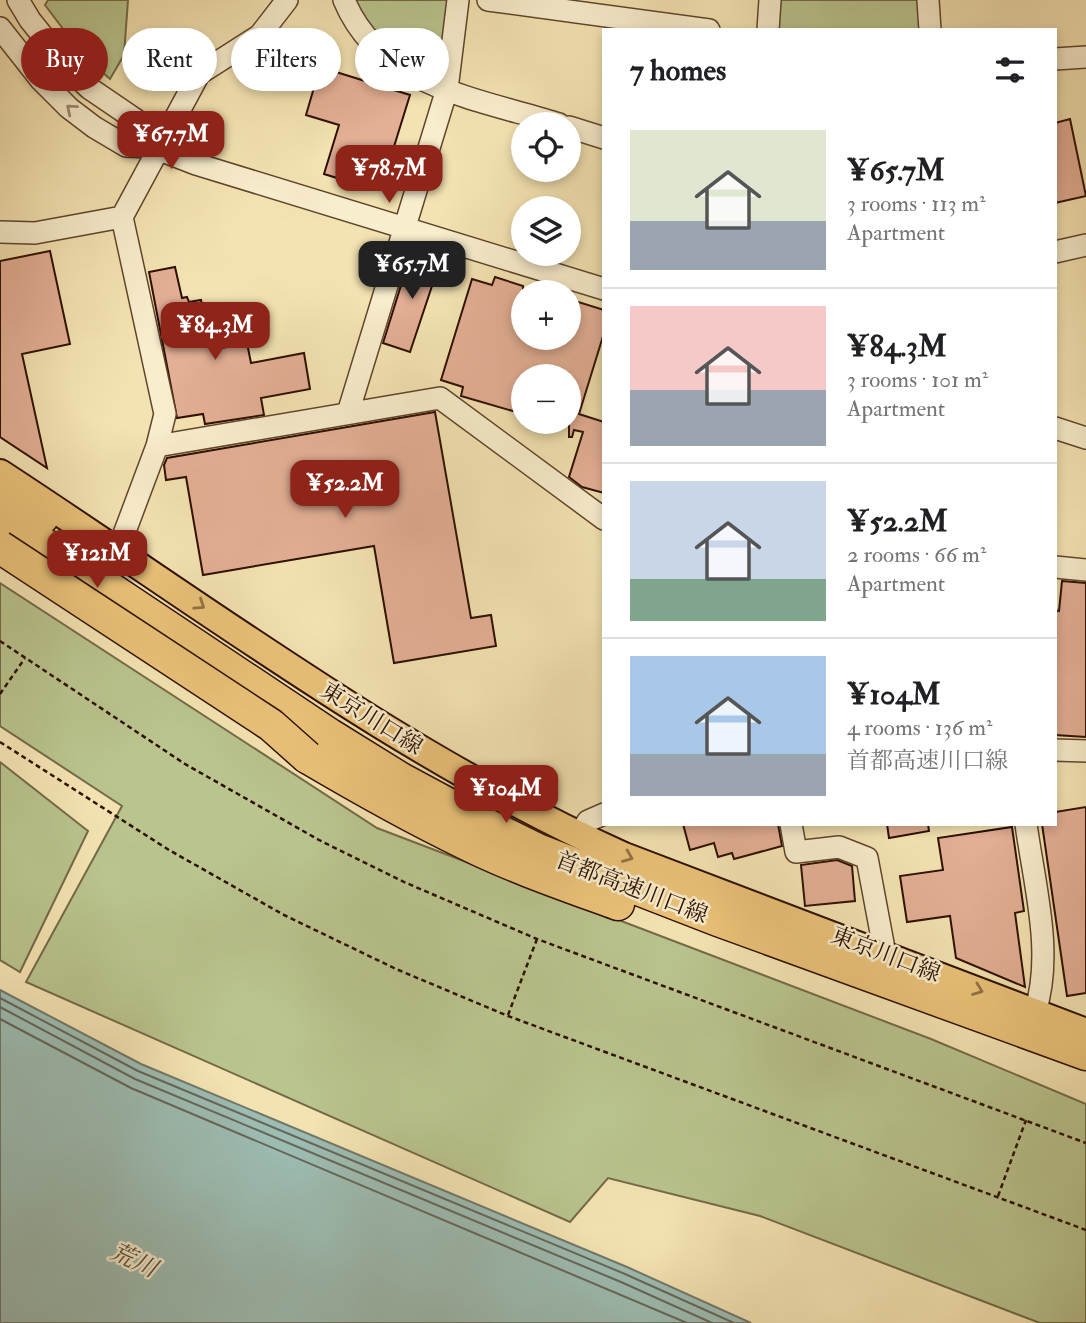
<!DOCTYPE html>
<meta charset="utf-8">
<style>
:root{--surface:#fff;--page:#f6f6f6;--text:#202124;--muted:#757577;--line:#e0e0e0;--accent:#8f2418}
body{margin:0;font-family:"IM FELL Double Pica","Noto Serif JP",serif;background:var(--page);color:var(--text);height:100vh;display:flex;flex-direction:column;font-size:26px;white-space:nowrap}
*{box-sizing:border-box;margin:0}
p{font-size:23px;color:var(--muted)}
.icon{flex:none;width:38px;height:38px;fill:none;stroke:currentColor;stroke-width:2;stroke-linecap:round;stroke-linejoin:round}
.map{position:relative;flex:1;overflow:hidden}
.details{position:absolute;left:602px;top:28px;width:455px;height:798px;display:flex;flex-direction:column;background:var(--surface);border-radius:0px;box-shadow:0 4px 10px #0003}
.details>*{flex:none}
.guide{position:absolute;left:21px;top:28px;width:476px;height:63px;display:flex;gap:14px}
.fabs{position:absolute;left:511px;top:112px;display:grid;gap:14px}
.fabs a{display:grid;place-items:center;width:70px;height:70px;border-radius:50%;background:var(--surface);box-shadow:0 4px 10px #0003;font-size:35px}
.price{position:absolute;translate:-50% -60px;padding:0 16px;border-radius:14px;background:var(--accent);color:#fff;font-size:23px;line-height:46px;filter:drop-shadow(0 2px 4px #0008)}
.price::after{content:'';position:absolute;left:50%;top:42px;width:21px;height:16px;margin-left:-10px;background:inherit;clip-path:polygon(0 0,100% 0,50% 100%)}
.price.selected{background:#222;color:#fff}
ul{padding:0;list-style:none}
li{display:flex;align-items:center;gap:21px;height:175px;padding:0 28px}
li+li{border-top:2px solid var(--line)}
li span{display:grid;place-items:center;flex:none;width:196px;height:140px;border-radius:0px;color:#555}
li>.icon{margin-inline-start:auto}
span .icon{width:84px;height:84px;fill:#fffc;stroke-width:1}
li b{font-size:30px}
h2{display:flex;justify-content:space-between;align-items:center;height:84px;padding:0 28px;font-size:30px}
.pill{padding:0 24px;border-radius:32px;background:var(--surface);box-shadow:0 4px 10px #0003;font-size:24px;line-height:63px}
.pill.selected{background:var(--accent);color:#fff}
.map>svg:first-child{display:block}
.green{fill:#b9c48e;stroke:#746a47;stroke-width:2}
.water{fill:#9dbdb3;stroke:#71786b;stroke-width:2}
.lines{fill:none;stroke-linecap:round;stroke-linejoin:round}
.shore{stroke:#66665a;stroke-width:2}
.building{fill:#e3af95;stroke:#2e1000;stroke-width:2}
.minor-casing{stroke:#60452c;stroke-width:24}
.major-casing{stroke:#2e1000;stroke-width:30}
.highway-casing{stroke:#2e1000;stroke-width:35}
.path{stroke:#2e1000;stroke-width:2.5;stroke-dasharray:5 3.5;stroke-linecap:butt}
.minor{stroke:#f8edcd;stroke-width:21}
.major{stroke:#eac279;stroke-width:26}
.highway{stroke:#eac279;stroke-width:32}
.highway-bridge-casing{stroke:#2e1000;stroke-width:35;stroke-linecap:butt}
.highway-bridge{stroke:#eac279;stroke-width:32}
.oneway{stroke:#9d8a71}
.oneway2{stroke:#957243}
.labels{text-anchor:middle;stroke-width:5;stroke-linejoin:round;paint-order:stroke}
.street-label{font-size:23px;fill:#2e1000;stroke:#f8edcd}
.water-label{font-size:24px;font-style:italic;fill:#554d3f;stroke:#f8edcd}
</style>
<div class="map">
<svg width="1086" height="1323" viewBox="0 0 1086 1323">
<rect width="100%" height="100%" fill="#f4e3b2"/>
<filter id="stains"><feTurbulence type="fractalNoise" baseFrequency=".00286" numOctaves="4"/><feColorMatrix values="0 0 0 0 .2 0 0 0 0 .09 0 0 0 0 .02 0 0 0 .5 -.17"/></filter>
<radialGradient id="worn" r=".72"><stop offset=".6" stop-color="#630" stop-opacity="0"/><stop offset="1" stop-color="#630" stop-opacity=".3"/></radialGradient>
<path class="green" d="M 48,0 L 128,0 L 124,55 L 110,79 L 82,54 L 45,5 Z
M 353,0 L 451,0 L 444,76 L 437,80 L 375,36 Z
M 777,0 L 920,0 L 923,30 L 775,30 Z
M 0,583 L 377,828 L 931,1039 L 1086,1104 L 1086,1323 L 1040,1323 L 760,1216 L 608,1178 L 570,1222 L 26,982 L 122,806 L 0,726 Z
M 0,762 L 88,831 L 20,972 L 0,960 Z"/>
<path class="water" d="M 0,990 L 141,1064 L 627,1267 L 751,1323 L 0,1323 Z"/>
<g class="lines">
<path class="shore" d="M 0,998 L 138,1071 L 625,1274 L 734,1323
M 0,1007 L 135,1079 L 621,1282 L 712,1323
M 0,1019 L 131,1088 L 687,1323"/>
</g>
<path class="building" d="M 320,67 L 410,95 L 383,182 L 363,176 L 360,185 L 324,174 L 339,125 L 306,115 Z
M 1070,119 L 1086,196 L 1055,203 L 1055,123 Z
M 412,250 L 441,259 L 410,352 L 383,343 Z
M 50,251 L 70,344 L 22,354 L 47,468 L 0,437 L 0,261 Z
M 175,267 L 182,298 L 187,297 L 189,302 L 201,300 L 211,350 L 247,343 L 251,363 L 304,353 L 310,389 L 261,398 L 264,415 L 205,424 L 203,414 L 177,418 L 149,272 Z
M 495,277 L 523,286 L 523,338 L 569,338 L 569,299 L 604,310 L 604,333 L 579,414 L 604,422 L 604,493 L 582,487 L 569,477 L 583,432 L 574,430 L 572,437 L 569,437 L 569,376 L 523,376 L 523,414 L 461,396 L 463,387 L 441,380 L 472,279 L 492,285 Z
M 435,412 L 471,618 L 491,615 L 496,646 L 394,663 L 374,546 L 203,575 L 186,477 L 166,480 L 164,465 L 167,458 Z
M 1062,581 L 1086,583 L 1086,737 L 1055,735 L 1055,610 L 1059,611 Z
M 1086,807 L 1086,993 L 1067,996 L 1042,824 L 1055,824 L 1055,812 Z
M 683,824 L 778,824 L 782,846 L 734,859 L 732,853 L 718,857 L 714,843 L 690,850 Z
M 887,824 L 928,824 L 929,831 L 889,838 Z
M 1012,827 L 1024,911 L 1015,913 L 1025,987 L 956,958 L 950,916 L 907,922 L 900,876 L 943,870 L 938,838 Z
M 837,860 L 852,866 L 855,901 L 805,906 L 801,865 Z"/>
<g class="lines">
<g class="minor-casing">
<path id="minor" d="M 18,0 L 30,20 L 70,70 L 89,88 L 136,120 L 152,147
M 344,0 C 380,87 479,99 559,124
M 488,0 L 709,30
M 928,0 L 930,30
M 0,28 L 41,80 L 69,108 L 94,127 L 126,146 L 152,147 L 196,164 L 604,289
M 768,30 L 770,0
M 1055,59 L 1086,57
M 569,127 L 604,138
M 0,232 L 35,233 L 122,217 L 199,74 L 260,35 L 287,0
M 1055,252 L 1086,245
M 348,413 L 447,89 L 458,0
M 1055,428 L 1086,438
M 157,446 L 440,398 L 604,519
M 118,550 L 157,446 L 165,414 L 122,217
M 1055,567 L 1086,570
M 1055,750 L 1086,751
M 791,824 L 796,852 L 839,847 L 867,858 L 885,954
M 1026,824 C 1034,884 1054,953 1035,1012
M 579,835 L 588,821 L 604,814"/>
</g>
<g class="major-casing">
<path id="major" d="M 0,473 C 204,606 401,756 624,856 L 1086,1032"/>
</g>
<g class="highway-casing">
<path id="highway" d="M 0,489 L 42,518
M 0,515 L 330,735 L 401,779 L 479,821 L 540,851 L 718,920 L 1086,1054
M 307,757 C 358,787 409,816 463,842 C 513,867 566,885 618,904"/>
</g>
<path class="path" d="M 0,641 L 185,764 L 319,840 L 404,882 L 537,939 L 1086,1143
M 0,694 L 25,658
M 0,742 L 169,850 L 284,915 L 396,969 L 508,1016 L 1086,1230
M 508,1015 L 537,939
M 998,1196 L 1026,1120"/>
<use href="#minor" class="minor"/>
<use href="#major" class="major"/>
<use href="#highway" class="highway"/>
<g class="highway-bridge-casing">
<path id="highway-bridge" d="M 0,547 L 271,725 L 307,757"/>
</g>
<use href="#highway-bridge" class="highway-bridge"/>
</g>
<defs><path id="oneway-chevron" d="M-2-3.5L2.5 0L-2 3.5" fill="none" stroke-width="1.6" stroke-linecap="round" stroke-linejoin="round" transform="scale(1.75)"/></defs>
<use class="oneway" href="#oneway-chevron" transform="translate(71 109) rotate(-140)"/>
<g class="oneway2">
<use href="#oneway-chevron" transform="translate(200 605) rotate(34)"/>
<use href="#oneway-chevron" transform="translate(628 857) rotate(22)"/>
<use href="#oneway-chevron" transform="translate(978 990) rotate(21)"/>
</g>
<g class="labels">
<g class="street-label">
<text transform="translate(372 718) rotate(32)" y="8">東京川口線</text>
<text transform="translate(632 887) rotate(21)" y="8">首都高速川口線</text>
<text transform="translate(886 954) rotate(21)" y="8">東京川口線</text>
</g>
<g class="water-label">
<text transform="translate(134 1260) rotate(25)" y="8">荒川</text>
</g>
</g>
<rect width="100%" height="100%" filter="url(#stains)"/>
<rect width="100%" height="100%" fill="url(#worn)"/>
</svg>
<div class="fabs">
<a><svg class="icon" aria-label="locate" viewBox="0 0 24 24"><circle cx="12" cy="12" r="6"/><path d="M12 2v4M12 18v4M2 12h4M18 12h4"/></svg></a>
<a><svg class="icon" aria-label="layers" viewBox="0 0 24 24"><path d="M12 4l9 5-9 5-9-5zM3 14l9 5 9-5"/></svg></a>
<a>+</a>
<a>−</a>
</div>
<b class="price" style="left:171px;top:171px">¥67.7M</b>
<b class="price" style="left:389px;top:205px">¥78.7M</b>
<b class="price selected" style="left:412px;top:301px">¥65.7M</b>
<b class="price" style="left:215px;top:362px">¥84.3M</b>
<b class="price" style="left:345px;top:520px">¥52.2M</b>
<b class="price" style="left:97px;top:590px">¥121M</b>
<b class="price" style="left:506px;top:825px">¥104M</b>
<div class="guide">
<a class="pill selected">Buy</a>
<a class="pill">Rent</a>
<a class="pill">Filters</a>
<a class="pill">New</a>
</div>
<section class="details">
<h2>7 homes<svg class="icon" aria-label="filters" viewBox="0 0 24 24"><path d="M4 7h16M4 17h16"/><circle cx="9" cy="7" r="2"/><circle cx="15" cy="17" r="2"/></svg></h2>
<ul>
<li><span style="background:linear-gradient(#dfe7d0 65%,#9aa5b1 0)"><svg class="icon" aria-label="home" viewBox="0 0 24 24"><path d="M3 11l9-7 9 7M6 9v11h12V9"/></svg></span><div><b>¥65.7M</b><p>3 rooms · 113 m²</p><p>Apartment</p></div></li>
<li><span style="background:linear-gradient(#f6c9c9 60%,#9aa5b1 0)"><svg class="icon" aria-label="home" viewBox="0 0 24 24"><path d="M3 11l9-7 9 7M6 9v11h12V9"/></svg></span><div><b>¥84.3M</b><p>3 rooms · 101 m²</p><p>Apartment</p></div></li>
<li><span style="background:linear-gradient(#c9d6e8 70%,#7fa58c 0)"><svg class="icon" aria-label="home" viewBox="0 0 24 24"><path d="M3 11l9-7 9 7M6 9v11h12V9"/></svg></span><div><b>¥52.2M</b><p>2 rooms · 66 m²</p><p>Apartment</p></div></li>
<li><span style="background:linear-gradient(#a9c7e8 70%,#9aa5b1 0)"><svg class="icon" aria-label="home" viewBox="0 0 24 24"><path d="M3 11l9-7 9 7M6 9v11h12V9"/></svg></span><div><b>¥104M</b><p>4 rooms · 136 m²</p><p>首都高速川口線</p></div></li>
</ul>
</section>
</div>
